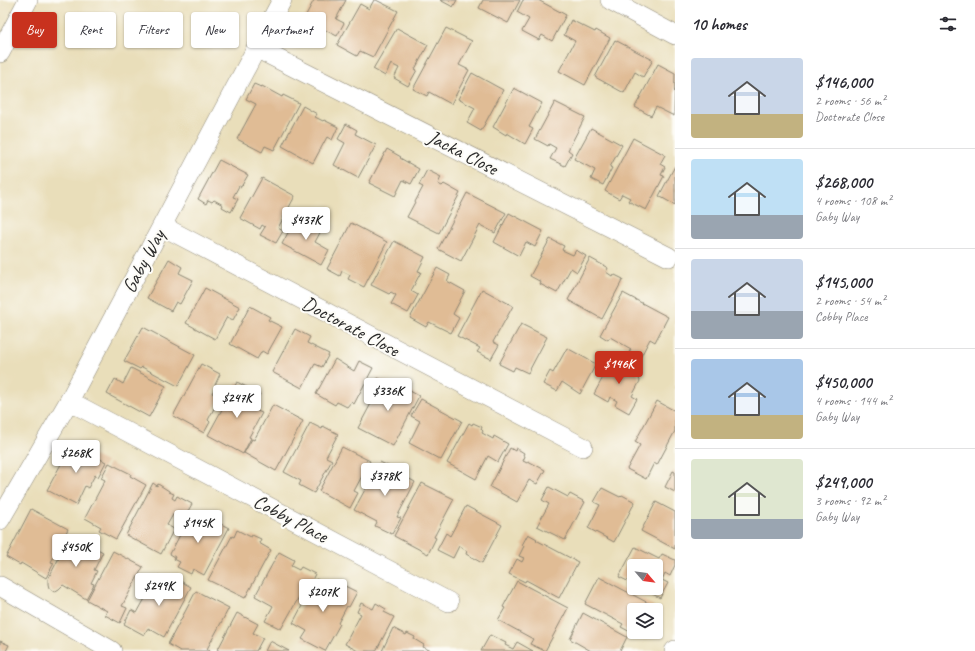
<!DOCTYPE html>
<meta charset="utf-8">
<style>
:root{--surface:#fff;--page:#f2f2f3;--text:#2b2b33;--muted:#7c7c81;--line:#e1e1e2;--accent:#c8321e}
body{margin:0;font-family:Caveat,sans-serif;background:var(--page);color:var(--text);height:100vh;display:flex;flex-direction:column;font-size:15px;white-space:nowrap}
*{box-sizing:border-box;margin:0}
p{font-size:13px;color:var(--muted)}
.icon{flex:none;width:22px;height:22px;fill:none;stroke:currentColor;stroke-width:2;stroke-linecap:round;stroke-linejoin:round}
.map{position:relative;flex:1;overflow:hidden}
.drawer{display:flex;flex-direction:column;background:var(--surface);width:300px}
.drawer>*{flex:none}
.hud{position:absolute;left:12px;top:12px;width:380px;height:36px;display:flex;gap:8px}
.needle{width:26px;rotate:118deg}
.controls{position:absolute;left:627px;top:559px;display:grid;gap:8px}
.controls a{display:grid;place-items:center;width:36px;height:36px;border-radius:4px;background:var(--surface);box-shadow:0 1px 3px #0004;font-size:20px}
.price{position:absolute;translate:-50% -34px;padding:0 9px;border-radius:4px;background:#fff;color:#222;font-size:13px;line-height:26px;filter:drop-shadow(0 1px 2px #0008)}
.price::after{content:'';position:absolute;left:50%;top:24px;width:12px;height:9px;margin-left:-6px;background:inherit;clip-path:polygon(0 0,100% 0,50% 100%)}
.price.active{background:var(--accent);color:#fff}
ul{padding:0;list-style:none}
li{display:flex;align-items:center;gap:12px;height:100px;padding:0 16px}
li+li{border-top:1px solid var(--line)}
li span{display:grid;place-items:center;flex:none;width:112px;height:80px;border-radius:4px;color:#555}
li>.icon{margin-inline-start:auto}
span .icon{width:48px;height:48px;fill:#fffc;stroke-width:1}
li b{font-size:17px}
h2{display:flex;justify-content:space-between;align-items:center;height:48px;padding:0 16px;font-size:17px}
.tag{padding:0 14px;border-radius:4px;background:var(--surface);box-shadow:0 1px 3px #0004;font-size:14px;line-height:36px}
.tag.active{background:var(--accent);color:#fff}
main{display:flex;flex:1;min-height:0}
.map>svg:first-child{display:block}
.building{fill:#e0bc95}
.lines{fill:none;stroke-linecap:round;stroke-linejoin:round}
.minor-casing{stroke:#8a8472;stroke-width:20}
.minor{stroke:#fff;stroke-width:19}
.labels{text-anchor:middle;stroke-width:4;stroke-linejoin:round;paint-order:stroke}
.street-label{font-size:20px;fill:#2b2b2b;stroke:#fdfcf7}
</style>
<main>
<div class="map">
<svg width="675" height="651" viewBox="0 0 675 651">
<rect width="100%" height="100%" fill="#fdfcf7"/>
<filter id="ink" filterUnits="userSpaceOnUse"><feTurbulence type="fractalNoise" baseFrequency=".025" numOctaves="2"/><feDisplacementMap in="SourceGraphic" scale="8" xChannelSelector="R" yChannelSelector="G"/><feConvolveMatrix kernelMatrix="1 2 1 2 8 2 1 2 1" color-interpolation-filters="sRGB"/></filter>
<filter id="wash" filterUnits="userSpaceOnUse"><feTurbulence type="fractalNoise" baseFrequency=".012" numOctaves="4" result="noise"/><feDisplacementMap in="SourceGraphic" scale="16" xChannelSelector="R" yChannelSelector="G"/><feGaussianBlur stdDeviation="0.9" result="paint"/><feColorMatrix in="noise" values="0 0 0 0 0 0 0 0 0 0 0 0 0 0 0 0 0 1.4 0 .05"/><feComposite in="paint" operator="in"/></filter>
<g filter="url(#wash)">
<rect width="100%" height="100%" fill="#e9deba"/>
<g id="blocks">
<path class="building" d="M 314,0 L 346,0 L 336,19 L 344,23 L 337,36 L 321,28 L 318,35 L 300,26 Z
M 374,0 L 376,0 L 398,11 L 373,57 L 360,51 L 357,56 L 337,45 L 360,4 L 369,9 Z
M 440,0 L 457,0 L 453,7 Z
M 483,0 L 520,0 L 508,23 L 479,8 Z
M 523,0 L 538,0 L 566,15 L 552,41 L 542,35 L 539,40 L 522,31 L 529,19 L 517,12 Z
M 571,20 L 595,32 L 596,30 L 610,38 L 585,85 L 559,71 L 575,41 L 564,35 Z
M 397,28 L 428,45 L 415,69 L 417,70 L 408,86 L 394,78 L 399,68 L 391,64 L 385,76 L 373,69 Z
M 446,28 L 472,41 L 459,65 L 469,70 L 451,104 L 429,92 L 427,96 L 413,89 Z
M 615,40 L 653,60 L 643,77 L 635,72 L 624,93 L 595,77 Z
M 658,64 L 675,73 L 674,116 L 656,107 L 651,116 L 635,107 Z
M 472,73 L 503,90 L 481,131 L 467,123 L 475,108 L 458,99 Z
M 254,84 L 261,87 L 262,86 L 282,97 L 283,95 L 299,103 L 274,150 L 265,146 L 262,152 L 237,139 L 256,104 L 246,99 Z
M 514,88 L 542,103 L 529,127 L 533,129 L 525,144 L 507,133 L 506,135 L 493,127 Z
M 555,102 L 585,117 L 568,150 L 572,153 L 565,166 L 550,159 L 556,148 L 549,144 L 548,146 L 535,139 Z
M 303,106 L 317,114 L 315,117 L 323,121 L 324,120 L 338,127 L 332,140 L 327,137 L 313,163 L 282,146 Z
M 346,124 L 357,130 L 355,134 L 376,145 L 358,178 L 334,165 L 345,143 L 338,139 Z
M 591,128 L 622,145 L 610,167 L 612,168 L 603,185 L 591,179 L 595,170 L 574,159 Z
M 633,138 L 665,155 L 660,164 L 665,167 L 661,175 L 664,176 L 646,210 L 628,201 L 630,198 L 622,194 L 619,199 L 605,191 Z
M 387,149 L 401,157 L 400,158 L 419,169 L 411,184 L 403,180 L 395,196 L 369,183 Z
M 219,160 L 248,175 L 241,187 L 239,186 L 233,197 L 238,199 L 231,212 L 222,207 L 223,205 L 214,200 L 212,202 L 208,200 L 206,204 L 198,199 Z
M 675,166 L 675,205 L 659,196 Z
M 427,170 L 441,177 L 438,184 L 442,186 L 444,184 L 460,193 L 439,233 L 407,217 L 423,187 L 419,185 Z
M 262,178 L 295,196 L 278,228 L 283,231 L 276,243 L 260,235 L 265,227 L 262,225 L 260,229 L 240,218 Z
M 467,193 L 506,213 L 495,233 L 480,225 L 461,261 L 438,249 Z
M 509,213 L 543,231 L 535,247 L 526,242 L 519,256 L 494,242 Z
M 297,216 L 322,229 L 315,242 L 329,250 L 321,265 L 282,244 Z
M 351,223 L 387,242 L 364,287 L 348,279 L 350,275 L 342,271 L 340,276 L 327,269 Z
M 550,239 L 564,246 L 562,250 L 573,255 L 576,250 L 586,256 L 577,272 L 571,268 L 557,293 L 540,284 L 541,282 L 530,276 Z
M 394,241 L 425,257 L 418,271 L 421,272 L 411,291 L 418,295 L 408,313 L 391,304 L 396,295 L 391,292 L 389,294 L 371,285 Z
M 590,258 L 608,268 L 606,272 L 612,276 L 613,274 L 623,279 L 602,319 L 568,300 Z
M 169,259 L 182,267 L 179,273 L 193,280 L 180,304 L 176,302 L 171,311 L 147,298 Z
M 437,268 L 450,275 L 447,281 L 465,291 L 453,314 L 459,318 L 451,333 L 429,322 L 426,327 L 410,318 Z
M 205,288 L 240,307 L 233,320 L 227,317 L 215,339 L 186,323 Z
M 482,289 L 513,306 L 493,342 L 499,345 L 491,359 L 477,352 L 480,348 L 457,336 Z
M 623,293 L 668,317 L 655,342 L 650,339 L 640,358 L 629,352 L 631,349 L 610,337 L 608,340 L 600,335 Z
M 250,306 L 270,317 L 268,320 L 282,327 L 267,354 L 262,351 L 257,359 L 230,344 Z
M 521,324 L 547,337 L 528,373 L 515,367 L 513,371 L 499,364 Z
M 143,327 L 195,355 L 178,386 L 142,367 L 140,369 L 124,361 Z
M 295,329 L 310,337 L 307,343 L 329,354 L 322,367 L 315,364 L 302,388 L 272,372 Z
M 567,348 L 596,364 L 580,394 L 562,382 L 557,391 L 543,384 L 550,371 L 553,373 Z
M 614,357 L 636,368 L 640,381 L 632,396 L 637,399 L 629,413 L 615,405 L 617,401 L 610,397 L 608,402 L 594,394 Z
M 335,359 L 354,371 L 359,361 L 373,368 L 354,404 L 351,402 L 347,407 L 337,402 L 335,405 L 316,394 Z
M 201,364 L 220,374 L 215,385 L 216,386 L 212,393 L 220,397 L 208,420 L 210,422 L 204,433 L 173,416 Z
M 131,368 L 166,386 L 149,417 L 107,394 L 115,379 L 123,384 Z
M 378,378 L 396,387 L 394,390 L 398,391 L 401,386 L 419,396 L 393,446 L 358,428 L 374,398 L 369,395 Z
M 237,382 L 260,394 L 254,405 L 258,407 L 257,411 L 262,413 L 249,437 L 251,438 L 243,454 L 208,435 Z
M 421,399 L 462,421 L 441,460 L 409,443 L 420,421 L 411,416 Z
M 657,401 L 675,411 L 675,431 L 657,465 L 654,463 L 646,479 L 627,469 L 640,445 L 635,442 Z
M 273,405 L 303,421 L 276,471 L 244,453 L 252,439 L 254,440 Z
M 310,423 L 322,429 L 323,426 L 338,434 L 326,457 L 332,460 L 314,493 L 299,485 L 301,481 L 284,472 Z
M 469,423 L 472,425 L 473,423 L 482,427 L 481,429 L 483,431 L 482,433 L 493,439 L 494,436 L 508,444 L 498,462 L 488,456 L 476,479 L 447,463 Z
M 73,442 L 87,450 L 86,452 L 106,462 L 98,477 L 95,475 L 88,488 L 85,486 L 76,505 L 47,490 Z
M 342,447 L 370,461 L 354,491 L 358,493 L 350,508 L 319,491 Z
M 510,448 L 515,451 L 516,448 L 524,453 L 523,455 L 525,456 L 523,461 L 527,463 L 528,461 L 545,470 L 537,484 L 529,480 L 517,502 L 490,487 Z
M 380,462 L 398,471 L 397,472 L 415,482 L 397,517 L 401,518 L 392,534 L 375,526 L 377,522 L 354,510 Z
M 109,463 L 131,474 L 130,476 L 146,485 L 116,539 L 99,530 L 101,527 L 85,518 L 105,480 L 101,478 Z
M 673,471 L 675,472 L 675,492 L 665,487 Z
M 153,483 L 157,486 L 158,484 L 169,491 L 169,492 L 174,494 L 172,498 L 175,500 L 177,496 L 192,504 L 184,518 L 174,513 L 167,525 L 174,529 L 161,554 L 126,535 Z
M 422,483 L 454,499 L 434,537 L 436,538 L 428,554 L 394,536 Z
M 549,487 L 568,497 L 570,494 L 585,502 L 565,540 L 537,526 L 549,504 L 542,500 Z
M 602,488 L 620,497 L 622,495 L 635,502 L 614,542 L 588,528 L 600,505 L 594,502 Z
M 656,502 L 675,512 L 675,549 L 641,531 Z
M 466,506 L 502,525 L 482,563 L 466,554 L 467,551 L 459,546 L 453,558 L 437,550 L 446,533 L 450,536 Z
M 31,509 L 68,529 L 51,562 L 54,563 L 46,578 L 21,563 L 20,565 L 6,557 Z
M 192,512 L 200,517 L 202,514 L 214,521 L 213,524 L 215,525 L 217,522 L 229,528 L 204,575 L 193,569 L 191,574 L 177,567 L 180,562 L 174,559 L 175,557 L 170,554 Z
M 237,530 L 251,537 L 252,535 L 261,539 L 259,543 L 271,550 L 245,598 L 208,580 L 232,536 L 234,537 Z
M 528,534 L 537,539 L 536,540 L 578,562 L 559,598 L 526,580 L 525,582 L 509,574 L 517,559 L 522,562 L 524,558 L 519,556 L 524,546 L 522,545 Z
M 71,535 L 103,552 L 94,570 L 97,571 L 91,583 L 94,584 L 86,599 L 63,585 L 59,589 L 54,592 L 49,588 L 48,584 L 48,579 Z
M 635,547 L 659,559 L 662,554 L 675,560 L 675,565 L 670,576 L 665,573 L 662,580 L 668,583 L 660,598 L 641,588 L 656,588 L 656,566 L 634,566 L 634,584 L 619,577 Z
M 113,551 L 143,567 L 122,606 L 127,608 L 120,623 L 105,615 L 107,611 L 87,600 Z
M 279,552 L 294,560 L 291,566 L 299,570 L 301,567 L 315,574 L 307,590 L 304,588 L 281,629 L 265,621 L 273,606 L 255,596 Z
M 158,575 L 172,582 L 175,578 L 191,587 L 164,637 L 148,628 L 144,635 L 124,624 L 131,610 L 137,613 Z
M 599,577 L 654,606 L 651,610 L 634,610 L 634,632 L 640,632 L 638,636 L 621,627 L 623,624 L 585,604 Z
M 316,579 L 338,590 L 341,584 L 357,592 L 349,607 L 347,606 L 338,623 L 340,624 L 325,651 L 302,639 L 307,631 L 293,623 Z
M 517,581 L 568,608 L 545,651 L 530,644 L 533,639 L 498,620 L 505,608 L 503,607 Z
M 196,591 L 229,608 L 207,649 L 211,651 L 180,651 L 168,644 Z
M 361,603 L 373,609 L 376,603 L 386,609 L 384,612 L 394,617 L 376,651 L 358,651 L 345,644 L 361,614 L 357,612 Z
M 237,613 L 258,624 L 253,633 L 263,638 L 256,651 L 217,651 Z
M 583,613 L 627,637 L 620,651 L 591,651 L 570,639 Z
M 393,628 L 406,635 L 407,633 L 415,637 L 414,639 L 424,645 L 423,647 L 431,651 L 382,651 Z
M 490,635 L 506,643 L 505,645 L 513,649 L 517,642 L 533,651 L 481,651 Z
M 0,641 L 9,645 L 6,651 L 0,651 Z
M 270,641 L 289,651 L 265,651 Z"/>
</g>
</g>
<g filter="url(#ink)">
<use href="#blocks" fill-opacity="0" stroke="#8a8472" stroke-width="1"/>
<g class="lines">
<g class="minor-casing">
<path id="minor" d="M 610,0 L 675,35
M 256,48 L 669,257
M 0,53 L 28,0
M 162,226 L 583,447
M 69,401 L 449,602
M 0,520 L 69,401 L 282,0
M 0,586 L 112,651
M 674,651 L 675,650"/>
</g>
<use href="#minor" class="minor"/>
</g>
</g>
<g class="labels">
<g class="street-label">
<text transform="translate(463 152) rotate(27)" y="7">Jacka Close</text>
<text transform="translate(143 261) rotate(-62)" y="7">Gaby Way</text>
<text transform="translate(351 326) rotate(28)" y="7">Doctorate Close</text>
<text transform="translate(291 518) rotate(28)" y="7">Cobby Place</text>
</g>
</g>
</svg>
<div class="controls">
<a><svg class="needle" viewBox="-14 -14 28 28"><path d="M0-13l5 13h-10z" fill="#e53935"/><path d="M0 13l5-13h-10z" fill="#7c7c81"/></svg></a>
<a><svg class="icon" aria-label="layers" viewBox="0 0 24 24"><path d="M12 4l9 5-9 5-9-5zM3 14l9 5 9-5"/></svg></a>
</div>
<b class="price" style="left:306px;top:241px">$437K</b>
<b class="price active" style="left:619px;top:385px">$146K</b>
<b class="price" style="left:388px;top:412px">$336K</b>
<b class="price" style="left:237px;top:419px">$247K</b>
<b class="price" style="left:76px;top:474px">$268K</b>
<b class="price" style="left:385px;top:497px">$378K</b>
<b class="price" style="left:198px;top:544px">$145K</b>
<b class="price" style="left:76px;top:568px">$450K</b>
<b class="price" style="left:159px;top:607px">$249K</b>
<b class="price" style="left:323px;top:613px">$207K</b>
<div class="hud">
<a class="tag active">Buy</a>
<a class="tag">Rent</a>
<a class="tag">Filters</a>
<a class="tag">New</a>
<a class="tag">Apartment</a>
</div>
</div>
<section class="drawer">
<h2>10 homes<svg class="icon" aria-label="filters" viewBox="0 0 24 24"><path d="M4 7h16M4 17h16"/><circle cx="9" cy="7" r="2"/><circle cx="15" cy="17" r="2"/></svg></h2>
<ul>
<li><span style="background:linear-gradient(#c9d6e8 70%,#c2b280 0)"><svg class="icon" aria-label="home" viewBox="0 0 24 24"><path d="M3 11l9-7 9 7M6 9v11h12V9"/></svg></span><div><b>$146,000</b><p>2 rooms · 56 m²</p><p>Doctorate Close</p></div></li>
<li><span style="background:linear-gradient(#bfe0f5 70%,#9aa5b1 0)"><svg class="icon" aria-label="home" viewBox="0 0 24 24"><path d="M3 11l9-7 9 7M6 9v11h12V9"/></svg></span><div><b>$268,000</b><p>4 rooms · 108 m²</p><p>Gaby Way</p></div></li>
<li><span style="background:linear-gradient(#c9d6e8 65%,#9aa5b1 0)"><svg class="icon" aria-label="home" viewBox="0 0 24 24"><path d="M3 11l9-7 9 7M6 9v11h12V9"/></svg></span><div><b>$145,000</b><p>2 rooms · 54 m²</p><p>Cobby Place</p></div></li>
<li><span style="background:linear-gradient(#a9c7e8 70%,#c2b280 0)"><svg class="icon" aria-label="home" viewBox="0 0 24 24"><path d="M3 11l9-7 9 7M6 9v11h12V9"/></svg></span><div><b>$450,000</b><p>4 rooms · 144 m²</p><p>Gaby Way</p></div></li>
<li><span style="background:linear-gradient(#dfe7d0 75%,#9aa5b1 0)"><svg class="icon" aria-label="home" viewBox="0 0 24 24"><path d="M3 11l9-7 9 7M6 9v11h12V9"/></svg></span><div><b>$249,000</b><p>3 rooms · 92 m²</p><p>Gaby Way</p></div></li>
</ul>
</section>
</main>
